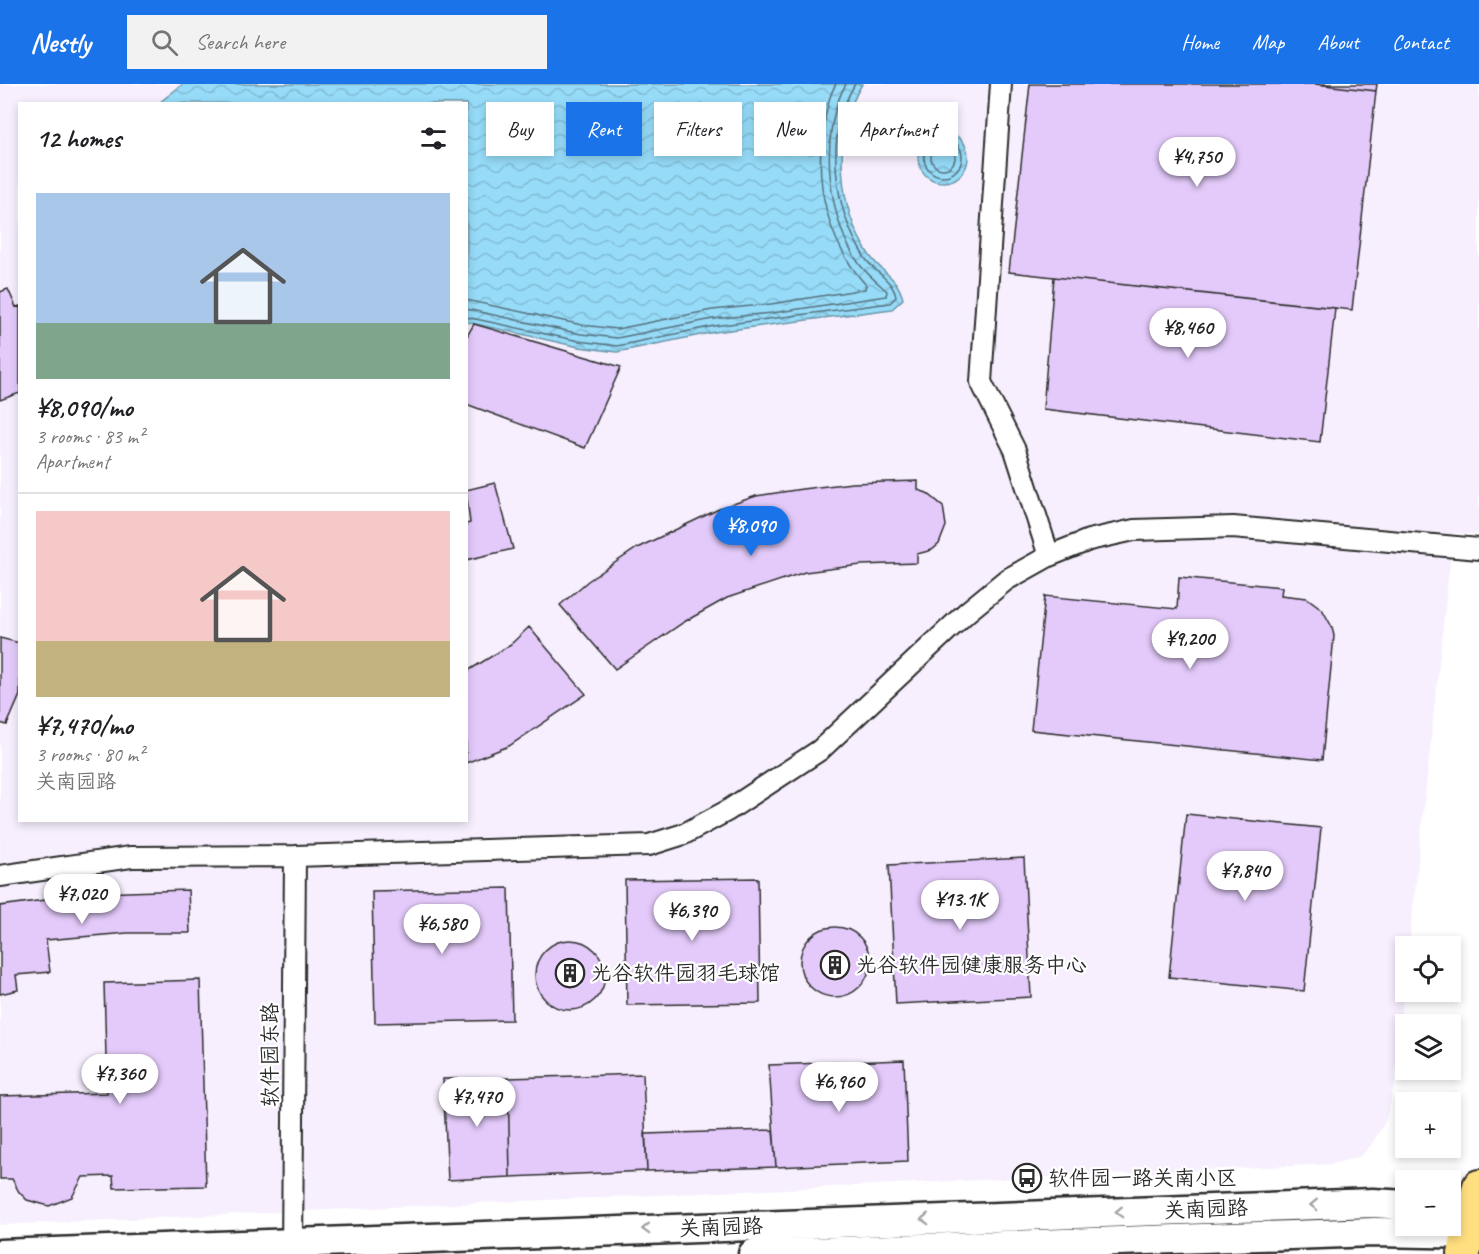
<!DOCTYPE html>
<meta charset="utf-8">
<style>
:root{--surface:#fff;--page:#f2f2f2;--text:#202124;--muted:#757577;--line:#e0e0e0;--accent:#1a73e8}
body{margin:0;font-family:Caveat,"LXGW WenKai TC",sans-serif;background:var(--page);color:var(--text);height:100vh;display:flex;flex-direction:column;font-size:22px;white-space:nowrap}
*{box-sizing:border-box;margin:0}
p{font-size:20px;color:var(--muted)}
.icon{flex:none;width:33px;height:33px;fill:none;stroke:currentColor;stroke-width:2;stroke-linecap:round;stroke-linejoin:round}
.map{position:relative;flex:1;overflow:hidden}
.drawer{position:absolute;left:18px;top:18px;width:450px;height:720px;display:flex;flex-direction:column;background:var(--surface);border-radius:0px;box-shadow:0 3px 9px #0003}
.drawer>*{flex:none}
.hud{position:absolute;left:486px;top:18px;width:570px;height:54px;display:flex;gap:12px}
.controls{position:absolute;left:1395px;top:852px;display:grid;gap:12px}
.controls a{display:grid;place-items:center;width:66px;height:66px;border-radius:0px;background:var(--surface);box-shadow:0 3px 9px #0003;font-size:30px}
.price{position:absolute;translate:-50% -51px;padding:0 14px;border-radius:21px;background:#fff;color:#222;font-size:20px;line-height:39px;filter:drop-shadow(0 2px 3px #0008)}
.price::after{content:'';position:absolute;left:50%;top:36px;width:18px;height:14px;margin-left:-9px;background:inherit;clip-path:polygon(0 0,100% 0,50% 100%)}
.price.active{background:var(--accent);color:#fff}
ul{padding:0;list-style:none}
li{display:grid;align-content:center;gap:12px;height:318px;padding:0 18px}
li+li{border-top:2px solid var(--line)}
li span{display:grid;place-items:center;height:186px;border-radius:0px;color:#555}
li>.icon{margin-inline-start:auto}
span .icon{width:108px;height:108px;fill:#fffc;stroke-width:1}
li b{font-size:26px}
h2{display:flex;justify-content:space-between;align-items:center;height:72px;padding:0 18px;font-size:26px}
.tag{padding:0 21px;border-radius:0px;background:var(--surface);box-shadow:0 3px 9px #0003;font-size:21px;line-height:54px}
.tag.active{background:var(--accent);color:#fff}
header{display:flex;align-items:center;gap:36px;box-sizing:border-box;height:84px;padding:0 30px;background:var(--accent);color:#fff}
header strong{font-size:28px}
nav{display:flex;gap:33px;margin-inline-start:auto;font-size:21px}
.search{width:420px;height:54px;background:var(--page);display:flex;align-items:center;gap:15px;box-sizing:border-box;padding:0 21px;border-radius:0px;color:var(--muted);font-size:22px}
.map>svg:first-child{display:block}
.built{fill:#f7effe;fill-rule:evenodd}
.water{fill:url(#water-waves);stroke:#6b95a6;stroke-width:1.5}
.lines{fill:none;stroke-linecap:round;stroke-linejoin:round}
.shore{stroke:#56717d;stroke-width:1.5}
.building{fill:#e3cafa;stroke:#2b2b2b;stroke-width:1.5}
.street-casing{stroke:#2b2b2b;stroke-width:24}
.secondary-casing{stroke:#2b2b2b;stroke-width:33}
.primary-casing{stroke:#2b2b2b;stroke-width:36}
.street{stroke:#fff;stroke-width:20}
.secondary{stroke:#fff;stroke-width:28}
.primary{stroke:#ffdf80;stroke-width:32}
.oneway{stroke:#a0a0a0}
.labels{text-anchor:middle;stroke-width:4.5;stroke-linejoin:round;paint-order:stroke}
.poi-label{font-size:21px;fill:#2b2b2b;stroke:#fff;text-anchor:start}
.street-label{font-size:21px;fill:#2b2b2b;stroke:#fff}
</style>
<header>
<strong>Nestly</strong>
<div class="search"><svg class="icon" aria-label="search" viewBox="0 0 24 24"><circle cx="10" cy="10" r="6"/><path d="M15 15l6 6"/></svg>Search here</div>
<nav><a>Home</a><a>Map</a><a>About</a><a>Contact</a></nav>
</header>
<div class="map">
<svg width="1479" height="1170" viewBox="0 0 1479 1170">
<defs>
<pattern id="water-waves" width="16" height="10" patternUnits="userSpaceOnUse" patternTransform="scale(1.5)"><rect width="16" height="10" fill="#96dbf8"/><path d="M0 5q4-4 8 0t8 0" fill="none" stroke="#81bcd5"/></pattern>
</defs>
<rect width="100%" height="100%" fill="#fff"/>
<filter id="ink" filterUnits="userSpaceOnUse"><feTurbulence type="fractalNoise" baseFrequency=".0167" numOctaves="2"/><feDisplacementMap in="SourceGraphic" scale="12" xChannelSelector="R" yChannelSelector="G"/><feConvolveMatrix kernelMatrix="1 2 1 2 8 2 1 2 1" color-interpolation-filters="sRGB"/></filter>
<g filter="url(#ink)">
<path class="built" d="M 0,0 L 1479,0 L 1479,451 L 1453,449 L 1409,862 L 1406,862 L 1405,895 L 1394,1002 L 1386,1036 L 1372,1060 L 1361,1072 L 1333,1080 L 0,1141 ZM 20,20 L 466,20 L 466,736 L 20,736 Z"/>
<path class="water" d="M 183,0 L 862,0 C 832,50 837,124 870,172 C 883,190 897,192 903,215 L 892,225 L 715,248 L 617,268 L 579,263 L 467,238 L 466,20 L 159,19 Z
M918 73a25 25 0 1 1 50 0a25 25 0 1 1-50 0Z"/>
<g class="lines">
<path class="shore" d="M924 73a19 19 0 1 1 38 0a19 19 0 1 1-38 0Z
M931 73a12 12 0 1 1 24 0a12 12 0 1 1-24 0Z
M 466,216 L 582,241 L 617,245 L 712,226 L 771,220 L 865,205 L 866,201 C 828,159 814,100 823,45 C 826,30 828,13 836,0
M 466,225 L 581,250 L 617,254 L 713,235 L 772,229 L 886,212 L 887,207 C 878,199 868,191 860,181 C 827,137 818,48 846,0
M 466,233 L 579,257 L 617,262 L 714,242 L 890,219 L 896,213 C 893,196 874,188 865,174 C 833,124 824,51 855,0"/>
</g>
<path class="building" d="M 1030,0 L 1315,0 L 1376,7 L 1352,226 L 1009,188 Z
M 1315,0 L 1377,0 L 1376,7 Z
M 1054,193 L 1335,224 L 1320,358 L 1043,325 Z
M 8,205 L 16,223 L 20,222 L 20,309 L 0,316 L 0,208 Z
M 474,240 L 621,283 L 585,364 L 466,320 L 466,254 Z
M 918,397 L 918,406 L 927,409 L 943,422 L 946,442 L 939,460 L 932,466 L 917,470 L 917,479 L 861,481 L 805,488 L 727,514 L 684,538 L 615,585 L 560,521 L 588,497 L 637,464 L 719,425 L 756,412 L 802,405 L 852,399 Z
M 495,399 L 513,465 L 466,476 L 466,440 L 470,439 L 466,406 Z
M 1179,493 L 1282,503 L 1281,511 L 1307,514 L 1322,525 L 1332,543 L 1334,552 L 1322,676 L 1031,646 L 1045,512 L 1177,525 Z
M 529,543 L 586,610 L 509,662 L 466,679 L 466,588 L 510,561 Z
M 0,554 L 20,559 L 20,611 L 7,641 L 0,639 Z
M 1186,730 L 1321,744 L 1304,907 L 1169,893 Z
M 1024,774 L 1031,913 L 896,920 L 889,781 Z
M 758,794 L 760,919 L 627,921 L 625,796 Z
M 509,804 L 512,936 L 375,939 L 372,807 Z
M 188,806 L 190,849 L 127,849 L 46,856 L 50,888 L 16,891 L 18,906 L 0,910 L 0,822 L 98,809 Z
M800 878a35 35 0 1 1 70 0a35 35 0 1 1-70 0Z
M535 891a35 35 0 1 1 70 0a35 35 0 1 1-70 0Z
M 200,896 L 206,1102 L 114,1104 L 113,1092 L 83,1093 L 72,1113 L 49,1122 L 27,1116 L 19,1108 L 12,1095 L 0,1095 L 0,1012 L 107,1009 L 104,899 Z
M 904,976 L 908,1077 L 776,1083 L 769,981 Z
M 643,990 L 647,1087 L 510,1093 L 508,994 Z
M 508,994 L 510,1093 L 448,1096 L 443,995 Z
M 773,1046 L 776,1083 L 647,1087 L 645,1050 Z"/>
<g class="lines">
<g class="street-casing">
<path id="street" d="M 1001,0 L 981,298 L 1015,366 L 1049,472
M 0,792 L 131,773 L 295,772 L 649,761 L 684,750 L 727,727 L 820,666 L 967,528 L 1006,496 L 1049,472 L 1089,456 L 1134,446 L 1233,443 L 1479,465
M 292,1170 L 295,772"/>
</g>
<g class="secondary-casing">
<path id="secondary" d="M 1450,1123 L 1479,1124
M 0,1170 L 1373,1119 L 1406,1121
M 753,1170 L 1374,1148 L 1479,1150"/>
</g>
<g class="primary-casing">
<path id="primary" d="M 1464,1170 L 1479,1102"/>
</g>
<use href="#street" class="street"/>
<use href="#secondary" class="secondary"/>
<use href="#primary" class="primary"/>
</g>
<defs><path id="oneway-chevron" d="M-2-3.5L2.5 0L-2 3.5" fill="none" stroke-width="1.6" stroke-linecap="round" stroke-linejoin="round" transform="scale(1.5)"/></defs>
<g class="oneway">
<use href="#oneway-chevron" transform="translate(1314 1121) rotate(178)"/>
<use href="#oneway-chevron" transform="translate(1119 1128) rotate(178)"/>
<use href="#oneway-chevron" transform="translate(925 1135) rotate(178)"/>
<use href="#oneway-chevron" transform="translate(646 1145) rotate(178)"/>
</g>
</g>
<defs>
<g id="building-ring" transform="scale(1.5)"><circle r="9.5" fill="#fff" stroke="#2b2b2b" stroke-width="1.5"/><path d="M-4-6H4V6H1V3H-1V6H-4ZM-2.5-4.3h1.7v1.8h-1.7ZM.8-4.3h1.7v1.8H.8ZM-2.5-1h1.7V.8h-1.7ZM.8-1h1.7V.8H.8Z" fill="#2b2b2b"/></g>
<g id="bus-ring" transform="scale(1.5)"><circle r="9.5" fill="#fff" stroke="#2b2b2b" stroke-width="1.5"/><path d="M-5-6H5V4H4V6H2V4H-2V6H-4V4H-5ZM-3.5-4V0h7V-4ZM-3.5 1.2v1.5H-2V1.2ZM2 1.2v1.5H3.5V1.2Z" fill="#2b2b2b"/></g>
</defs>
<g fill-rule="evenodd">
<use href="#building-ring" x="835" y="881"/>
<use href="#building-ring" x="570" y="889"/>
<use href="#bus-ring" x="1027" y="1094"/>
</g>
<g class="labels">
<g class="poi-label">
<text x="856" y="888">光谷软件园健康服务中心</text>
<text x="591" y="896">光谷软件园羽毛球馆</text>
<text x="1048" y="1101">软件园一路关南小区</text>
</g>
<g class="street-label">
<text transform="translate(270 971) rotate(-90)" y="7">软件园东路</text>
<text transform="translate(1206 1125) rotate(-2)" y="7">关南园路</text>
<text transform="translate(721 1143) rotate(-2)" y="7">关南园路</text>
</g>
</g>
</svg>
<div class="controls">
<a><svg class="icon" aria-label="locate" viewBox="0 0 24 24"><circle cx="12" cy="12" r="6"/><path d="M12 2v4M12 18v4M2 12h4M18 12h4"/></svg></a>
<a><svg class="icon" aria-label="layers" viewBox="0 0 24 24"><path d="M12 4l9 5-9 5-9-5zM3 14l9 5 9-5"/></svg></a>
<a>+</a>
<a>−</a>
</div>
<b class="price" style="left:1197px;top:104px">¥4,750</b>
<b class="price" style="left:1188px;top:275px">¥8,460</b>
<b class="price active" style="left:751px;top:473px">¥8,090</b>
<b class="price" style="left:1190px;top:586px">¥9,200</b>
<b class="price" style="left:1245px;top:818px">¥7,840</b>
<b class="price" style="left:82px;top:841px">¥7,020</b>
<b class="price" style="left:960px;top:847px">¥13.1K</b>
<b class="price" style="left:692px;top:858px">¥6,390</b>
<b class="price" style="left:442px;top:871px">¥6,580</b>
<b class="price" style="left:120px;top:1021px">¥7,360</b>
<b class="price" style="left:839px;top:1029px">¥6,960</b>
<b class="price" style="left:477px;top:1044px">¥7,470</b>
<div class="hud">
<a class="tag">Buy</a>
<a class="tag active">Rent</a>
<a class="tag">Filters</a>
<a class="tag">New</a>
<a class="tag">Apartment</a>
</div>
<section class="drawer">
<h2>12 homes<svg class="icon" aria-label="filters" viewBox="0 0 24 24"><path d="M4 7h16M4 17h16"/><circle cx="9" cy="7" r="2"/><circle cx="15" cy="17" r="2"/></svg></h2>
<ul>
<li><span style="background:linear-gradient(#a9c7e8 70%,#7fa58c 0)"><svg class="icon" aria-label="home" viewBox="0 0 24 24"><path d="M3 11l9-7 9 7M6 9v11h12V9"/></svg></span><div><b>¥8,090/mo</b><p>3 rooms · 83 m²</p><p>Apartment</p></div></li>
<li><span style="background:linear-gradient(#f6c9c9 70%,#c2b280 0)"><svg class="icon" aria-label="home" viewBox="0 0 24 24"><path d="M3 11l9-7 9 7M6 9v11h12V9"/></svg></span><div><b>¥7,470/mo</b><p>3 rooms · 80 m²</p><p>关南园路</p></div></li>
</ul>
</section>
</div>
